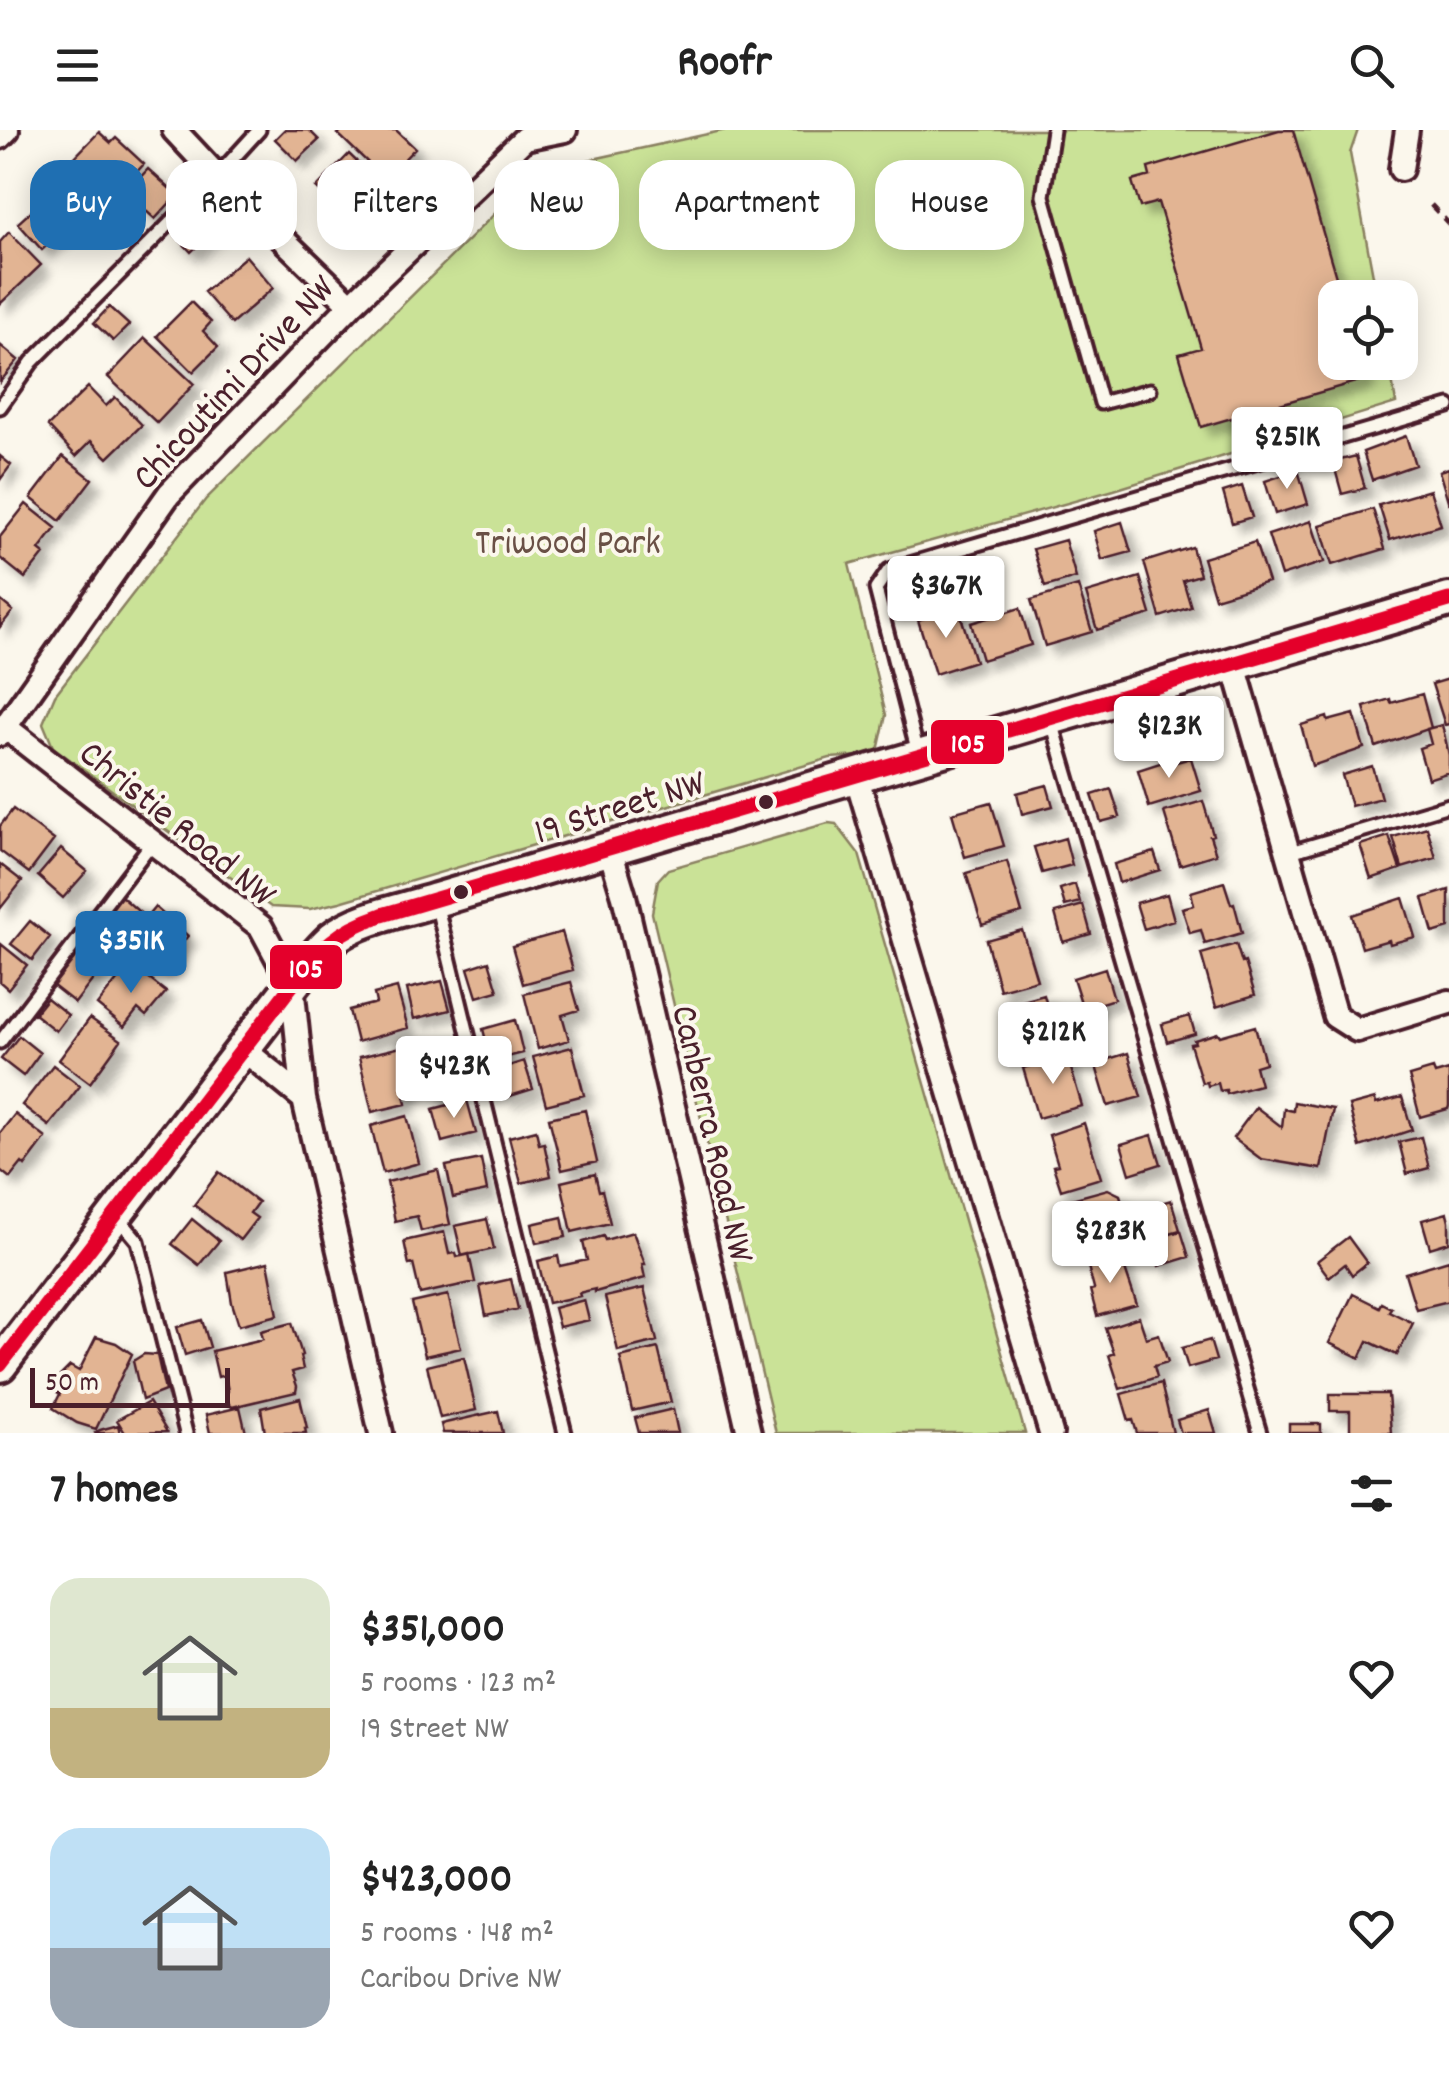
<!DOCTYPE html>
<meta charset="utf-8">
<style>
:root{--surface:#fff;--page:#f6f6f6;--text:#222;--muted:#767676;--accent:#1f6fb2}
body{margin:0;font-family:Dekko,sans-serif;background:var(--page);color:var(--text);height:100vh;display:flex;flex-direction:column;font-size:38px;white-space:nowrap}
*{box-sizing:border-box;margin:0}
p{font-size:32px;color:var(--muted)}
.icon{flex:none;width:55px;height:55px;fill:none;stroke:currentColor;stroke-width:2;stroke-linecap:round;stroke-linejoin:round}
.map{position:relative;height:1303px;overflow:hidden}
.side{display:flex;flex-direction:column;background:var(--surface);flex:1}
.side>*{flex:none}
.top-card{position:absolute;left:30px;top:30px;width:1390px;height:90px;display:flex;gap:20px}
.fabs{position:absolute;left:1318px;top:150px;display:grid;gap:20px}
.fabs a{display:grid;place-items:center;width:100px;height:100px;border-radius:20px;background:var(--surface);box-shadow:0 5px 25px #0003;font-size:50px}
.scale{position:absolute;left:30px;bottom:25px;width:200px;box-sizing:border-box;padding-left:10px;border:5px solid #4a1f2b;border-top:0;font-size:28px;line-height:35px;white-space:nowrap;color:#4a1f2b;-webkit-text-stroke:8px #fbf7ec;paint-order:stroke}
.price{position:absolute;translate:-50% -85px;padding:0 22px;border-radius:10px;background:#fff;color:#222;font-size:32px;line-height:65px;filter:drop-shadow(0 2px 5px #0008)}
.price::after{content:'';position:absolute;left:50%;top:60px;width:30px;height:22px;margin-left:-15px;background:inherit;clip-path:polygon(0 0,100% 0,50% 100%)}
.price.active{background:var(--accent);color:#fff}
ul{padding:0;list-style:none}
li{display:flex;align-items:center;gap:30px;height:250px;padding:0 50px}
li span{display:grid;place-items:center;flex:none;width:280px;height:200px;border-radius:30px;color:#555}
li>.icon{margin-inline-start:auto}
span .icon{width:120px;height:120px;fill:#fffc;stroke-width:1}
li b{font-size:42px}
h2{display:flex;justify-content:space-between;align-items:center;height:120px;padding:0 50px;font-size:42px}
.chip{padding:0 35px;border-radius:30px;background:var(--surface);box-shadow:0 5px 25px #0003;font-size:35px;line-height:90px}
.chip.active{background:var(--accent);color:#fff}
header{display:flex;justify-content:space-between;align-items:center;height:130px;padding:0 50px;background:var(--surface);font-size:45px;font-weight:800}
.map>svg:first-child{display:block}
.green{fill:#cae297;stroke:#8a8061;stroke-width:2.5}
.building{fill:#e2b493;stroke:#4a1f2b;stroke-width:2.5;filter:url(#shadow)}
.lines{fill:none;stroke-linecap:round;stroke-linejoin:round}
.lane-casing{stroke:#4a1f2b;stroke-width:19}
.street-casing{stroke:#4a1f2b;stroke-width:30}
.secondary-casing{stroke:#4a1f2b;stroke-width:40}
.path{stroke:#4a1f2b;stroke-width:5;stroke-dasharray:10 8;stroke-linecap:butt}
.lane{stroke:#fbf7ec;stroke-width:11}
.street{stroke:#fbf7ec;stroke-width:22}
.secondary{stroke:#fbf7ec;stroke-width:32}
.bus-1-casing{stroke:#fbf7ec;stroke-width:22}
.bus-1{stroke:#e4002b;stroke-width:15}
.bus-dot{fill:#4a1f2b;stroke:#fbf7ec;stroke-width:4}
.labels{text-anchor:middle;stroke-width:8;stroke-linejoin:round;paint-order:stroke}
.street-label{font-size:38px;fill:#4a1f2b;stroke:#fbf7ec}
.park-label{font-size:38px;fill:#6a5046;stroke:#fbf7ec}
.line-badge{stroke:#fbf7ec;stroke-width:4}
.badge-label{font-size:28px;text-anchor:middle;font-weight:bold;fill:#fff}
</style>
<header><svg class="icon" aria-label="menu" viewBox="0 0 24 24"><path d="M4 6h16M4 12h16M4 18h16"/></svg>Roofr<svg class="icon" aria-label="search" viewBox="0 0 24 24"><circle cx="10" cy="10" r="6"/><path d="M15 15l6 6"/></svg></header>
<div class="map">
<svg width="1449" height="1303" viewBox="0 0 1449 1303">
<defs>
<filter id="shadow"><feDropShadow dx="9" dy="9" stdDeviation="5" flood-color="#0004"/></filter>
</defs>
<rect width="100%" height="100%" fill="#fbf7ec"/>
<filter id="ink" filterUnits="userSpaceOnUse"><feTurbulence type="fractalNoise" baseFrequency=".01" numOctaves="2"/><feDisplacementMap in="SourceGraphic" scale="20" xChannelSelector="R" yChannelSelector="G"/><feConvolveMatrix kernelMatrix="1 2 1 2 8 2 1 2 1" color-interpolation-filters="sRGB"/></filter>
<g filter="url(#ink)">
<path class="green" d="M 726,0 L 1358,0 L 1350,23 L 1377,167 L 1335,168 L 1335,232 L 1389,233 L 1396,273 L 1114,360 L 849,434 L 886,585 L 878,621 L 860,626 L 830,628 L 340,772 L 310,779 L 271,777 L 53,617 L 43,593 L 55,565 L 206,369 L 538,41 Z
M 828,693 L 836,694 L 859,724 L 1025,1303 L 776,1303 L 652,783 L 658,750 L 668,739 Z"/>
<path class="building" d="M 284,0 L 309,0 L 319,10 L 297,31 L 275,9 Z
M 342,0 L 396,0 L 415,18 L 385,49 L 338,4 Z
M 1279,0 L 1293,0 L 1342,168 L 1335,168 L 1335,232 L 1361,232 L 1366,249 L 1201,297 L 1179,224 L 1201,218 L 1158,72 L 1140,77 L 1132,51 L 1150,46 L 1148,38 Z
M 99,2 L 111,13 L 116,8 L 144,34 L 118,62 L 110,54 L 95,70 L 79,55 L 87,47 L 71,31 Z
M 349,24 L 376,50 L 343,84 L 316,58 Z
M 148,39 L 177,65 L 155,89 L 126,63 Z
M 54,50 L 83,82 L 42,120 L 18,93 L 38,75 L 33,70 Z
M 197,85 L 213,101 L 191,122 L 176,106 Z
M 9,102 L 41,135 L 0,174 L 0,112 Z
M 246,126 L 273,158 L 232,194 L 204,162 Z
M 191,172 L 211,192 L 203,201 L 218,217 L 193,242 L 157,206 Z
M 109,177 L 129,195 L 113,211 L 94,193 Z
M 145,208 L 194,254 L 157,293 L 108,247 Z
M 0,215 L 18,230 L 0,252 Z
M 88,257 L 106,276 L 115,267 L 142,295 L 108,328 L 91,311 L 76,326 L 48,296 Z
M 1406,306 L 1415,335 L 1372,350 L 1363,322 Z
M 0,326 L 11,335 L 0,350 Z
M 63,326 L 92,349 L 60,391 L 31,368 Z
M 1356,326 L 1365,358 L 1342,364 L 1333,332 Z
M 1449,338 L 1449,374 L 1439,341 Z
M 1298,340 L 1308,374 L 1275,384 L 1265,351 Z
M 1242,356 L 1252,387 L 1232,393 L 1223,362 Z
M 1430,360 L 1441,395 L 1390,410 L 1379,375 Z
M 26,374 L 56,398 L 39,420 L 44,424 L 25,448 L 0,428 L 0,407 Z
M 1373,379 L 1385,419 L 1332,435 L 1320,395 Z
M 1311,391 L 1324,432 L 1281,446 L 1268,405 Z
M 1122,392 L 1131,422 L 1102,430 L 1094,401 Z
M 1065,410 L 1076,448 L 1045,457 L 1033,419 Z
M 1255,412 L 1268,452 L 1215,468 L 1203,428 Z
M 1192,417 L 1200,445 L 1183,450 L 1191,477 L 1160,487 L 1144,432 Z
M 948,444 L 957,472 L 937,478 L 928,450 Z
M 1140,447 L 1151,484 L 1097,500 L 1086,463 Z
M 1078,456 L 1092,502 L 1045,516 L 1031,470 Z
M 0,470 L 13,481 L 0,497 Z
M 958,477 L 975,531 L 935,544 L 918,490 Z
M 1020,478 L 1031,515 L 982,530 L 971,493 Z
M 1449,549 L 1449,594 L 1445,595 L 1432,554 Z
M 1422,564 L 1431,598 L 1376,617 L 1364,577 L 1390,569 L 1391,573 Z
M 1354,584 L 1364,618 L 1312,636 L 1301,595 L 1327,587 L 1328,591 Z
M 1442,595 L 1449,625 L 1449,642 L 1428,649 L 1419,618 L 1431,614 L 1427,599 Z
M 1191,628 L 1201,661 L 1149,677 L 1138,640 L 1172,629 L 1173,633 Z
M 1372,636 L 1381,668 L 1351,676 L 1342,645 Z
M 1047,655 L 1053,676 L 1022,684 L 1017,663 Z
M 1111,659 L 1120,687 L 1101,692 L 1092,665 Z
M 1203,671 L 1213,705 L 1210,706 L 1216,724 L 1180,735 L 1164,682 Z
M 991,672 L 1004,716 L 965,727 L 952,683 Z
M 13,679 L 54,710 L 29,743 L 0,721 L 0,696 Z
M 1427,697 L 1436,728 L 1402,738 L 1393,707 Z
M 1389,706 L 1400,739 L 1371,749 L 1360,715 Z
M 1065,708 L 1072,735 L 1042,743 L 1034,717 Z
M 61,719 L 87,741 L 63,768 L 38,746 Z
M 1154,722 L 1160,740 L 1119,753 L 1114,734 Z
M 1007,731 L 1022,783 L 982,795 L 966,743 Z
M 0,734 L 22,751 L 0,779 Z
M 1224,752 L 1231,774 L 1234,773 L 1242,803 L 1205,814 L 1201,800 L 1190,803 L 1182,778 L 1194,775 L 1191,762 Z
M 1075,754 L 1080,772 L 1065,776 L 1060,759 Z
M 1449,760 L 1449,798 L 1433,803 L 1423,768 Z
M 1167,764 L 1174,790 L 1144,799 L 1136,773 Z
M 121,766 L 146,788 L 155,777 L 188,806 L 159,840 L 100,789 Z
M 1403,768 L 1415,807 L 1390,814 L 1389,810 L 1362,818 L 1352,785 Z
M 1083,775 L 1091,804 L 1063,812 L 1055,783 Z
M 30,791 L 50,807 L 32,830 L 11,814 Z
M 1022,800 L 1037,850 L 1000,860 L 986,810 Z
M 562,802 L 573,840 L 523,854 L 512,816 Z
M 1,814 L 27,835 L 8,859 L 0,852 Z
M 1236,814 L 1242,833 L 1245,832 L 1255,865 L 1216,877 L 1201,824 Z
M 76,825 L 98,843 L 75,873 L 52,855 Z
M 489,831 L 498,861 L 477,867 L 468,838 Z
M 130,834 L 166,862 L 146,886 L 138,879 L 124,897 L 97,875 Z
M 1105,838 L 1114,869 L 1083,879 L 1073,848 Z
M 442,851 L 450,880 L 414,889 L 407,859 Z
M 571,852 L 579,880 L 562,885 L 569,910 L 538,919 L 524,864 Z
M 397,858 L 408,898 L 357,912 L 349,880 L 376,873 L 374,864 Z
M 1044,865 L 1058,914 L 1024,923 L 1018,903 L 1014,904 L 1005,876 Z
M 47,868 L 68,885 L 56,901 L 34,884 Z
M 1190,886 L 1195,904 L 1167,912 L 1162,894 Z
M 90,888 L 121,910 L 90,953 L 59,930 Z
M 515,890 L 523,923 L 491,931 L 483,899 Z
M 1255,896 L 1265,933 L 1255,936 L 1260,955 L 1227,964 L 1226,960 L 1220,961 L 1218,953 L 1208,956 L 1207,952 L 1202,953 L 1190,914 L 1195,913 L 1194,910 L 1218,903 L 1220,906 Z
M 19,906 L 40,923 L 23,946 L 1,929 Z
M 401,917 L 411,962 L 404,964 L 406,974 L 372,982 L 359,927 Z
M 572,917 L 584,965 L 546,975 L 533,927 Z
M 1128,923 L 1141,967 L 1108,976 L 1095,933 Z
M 1067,925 L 1082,976 L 1038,988 L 1023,938 Z
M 524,931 L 533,959 L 504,968 L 496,940 Z
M 458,932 L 464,958 L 433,966 L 426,940 Z
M 53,935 L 80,956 L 49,996 L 22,975 Z
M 1433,939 L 1435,944 L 1449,940 L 1449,976 L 1448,979 L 1420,987 L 1409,946 Z
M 1402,967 L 1412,1000 L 1360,1017 L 1349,976 L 1375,969 L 1376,974 Z
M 467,970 L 476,1003 L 442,1012 L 433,979 Z
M 1294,972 L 1333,979 L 1321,1039 L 1261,1029 L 1233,1008 L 1256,977 L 1282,997 L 1284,979 L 1293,981 Z
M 585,980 L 597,1032 L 562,1040 L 549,988 Z
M 15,984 L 46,1008 L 25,1036 L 22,1033 L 10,1048 L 0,1040 L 0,1003 Z
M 407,986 L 419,1033 L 383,1043 L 371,996 Z
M 1084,993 L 1101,1048 L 1061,1060 L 1053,1036 L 1058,1035 L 1049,1005 Z
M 536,1000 L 539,1014 L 544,1013 L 551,1046 L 521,1053 L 509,1007 Z
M 1152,1005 L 1161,1034 L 1130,1044 L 1121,1014 Z
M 1421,1007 L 1429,1038 L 1407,1044 L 1399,1012 Z
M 481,1029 L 487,1061 L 453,1068 L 446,1036 Z
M 438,1040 L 450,1094 L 421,1101 L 417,1086 L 395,1091 L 387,1052 Z
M 219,1042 L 258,1072 L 250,1083 L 257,1088 L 240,1110 L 194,1075 Z
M 595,1044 L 599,1061 L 602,1060 L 610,1093 L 572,1102 L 561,1052 Z
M 1108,1059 L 1120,1065 L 1126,1084 L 1110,1089 L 1117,1113 L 1083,1123 L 1077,1098 L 1072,1098 L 1064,1071 Z
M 1171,1070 L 1180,1100 L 1153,1108 L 1144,1078 Z
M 1447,1083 L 1449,1091 L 1449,1112 L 1430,1118 L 1422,1090 Z
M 562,1087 L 566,1107 L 536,1113 L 532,1094 Z
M 192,1089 L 219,1111 L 199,1135 L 172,1114 Z
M 487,1089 L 494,1119 L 462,1126 L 455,1096 Z
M 1181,1101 L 1189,1127 L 1159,1136 L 1152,1109 Z
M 444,1102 L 449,1124 L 456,1123 L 457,1127 L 469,1124 L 475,1152 L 420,1164 L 413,1134 L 409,1135 L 404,1111 Z
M 633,1102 L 645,1134 L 642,1134 L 645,1148 L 595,1162 L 595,1159 L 579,1163 L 580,1166 L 548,1173 L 538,1131 L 558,1126 L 560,1136 L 587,1130 L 583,1112 L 603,1106 L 605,1110 Z
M 1348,1107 L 1367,1133 L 1352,1145 L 1345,1134 L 1329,1147 L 1317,1131 Z
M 1120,1124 L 1137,1175 L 1097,1186 L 1090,1160 L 1094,1159 L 1087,1133 Z
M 1449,1130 L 1449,1171 L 1416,1179 L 1405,1143 Z
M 268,1132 L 278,1185 L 239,1195 L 232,1173 L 227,1142 Z
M 511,1149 L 518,1179 L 486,1186 L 480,1156 Z
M 644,1158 L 657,1211 L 618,1221 L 605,1167 Z
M 1353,1164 L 1379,1177 L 1381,1173 L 1391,1178 L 1389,1181 L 1413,1193 L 1397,1225 L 1368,1211 L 1360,1228 L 1329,1213 Z
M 448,1165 L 461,1218 L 425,1226 L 412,1173 Z
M 584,1170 L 589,1190 L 559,1197 L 554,1178 Z
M 1139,1187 L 1146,1208 L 1159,1204 L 1168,1232 L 1154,1236 L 1157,1247 L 1120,1259 L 1109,1225 L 1114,1223 L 1105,1198 Z
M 202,1190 L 210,1217 L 185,1225 L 177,1197 Z
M 292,1193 L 302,1225 L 300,1226 L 303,1239 L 292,1242 L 297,1256 L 296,1262 L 232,1277 L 229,1274 L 226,1264 L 228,1261 L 225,1245 L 218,1247 L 212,1221 L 263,1209 L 261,1201 Z
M 96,1207 L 116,1213 L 132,1224 L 96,1299 L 77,1293 L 53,1278 L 60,1264 L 57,1262 L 59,1247 L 70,1236 L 79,1241 Z
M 1210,1210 L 1216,1230 L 1188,1238 L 1182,1218 Z
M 658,1218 L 671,1272 L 632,1281 L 620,1227 Z
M 144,1224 L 157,1225 L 165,1261 L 142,1270 L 133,1231 Z
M 464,1227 L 476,1280 L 440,1288 L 427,1236 Z
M 1161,1253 L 1173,1303 L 1137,1303 L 1133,1290 L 1129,1291 L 1121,1264 Z
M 1330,1264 L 1388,1264 L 1391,1303 L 1350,1303 L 1350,1281 L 1330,1281 Z
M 300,1268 L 307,1298 L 305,1298 L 306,1303 L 265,1303 L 261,1278 Z
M 149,1272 L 167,1302 L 125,1303 L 117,1290 Z
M 240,1277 L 246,1303 L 210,1303 L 206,1285 Z
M 673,1279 L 678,1303 L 639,1303 L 635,1288 Z
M 1209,1280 L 1216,1303 L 1181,1303 L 1177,1290 Z
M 498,1281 L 503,1303 L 443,1303 L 441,1294 Z
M 1289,1294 L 1321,1294 L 1321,1303 L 1289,1303 Z
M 118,1295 L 120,1303 L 94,1303 L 100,1300 Z"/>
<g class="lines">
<g class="lane-casing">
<path id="lane" d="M 1053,0 L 1043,66 L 1101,273 L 1150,260
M 0,277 L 32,232 L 217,46 L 259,0
M 1052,592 L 1260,1303
M 918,623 L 876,459 L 889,440 L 1449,276
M 1287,723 L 1449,675
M 436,773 L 565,1303
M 0,912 L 151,714
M 117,1086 L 138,1111 L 186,1303"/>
</g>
<g class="street-casing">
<path id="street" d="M 174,0 L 217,46 L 351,175
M 0,7 L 7,0
M 1401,39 L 1407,0
M 1234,535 L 1335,886 L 1357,900 L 1449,872
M 5,597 L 261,797 L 292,855 L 304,969 L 381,1303
M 0,604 L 169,364 L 351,175 L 525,8 L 565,0
M 856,645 L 1051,1303
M 610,720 L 624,766 L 749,1303
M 243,919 L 304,969"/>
</g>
<g class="secondary-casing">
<path id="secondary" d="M 0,1235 L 292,855 C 305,839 317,822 333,808 C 358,788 405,780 436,770 L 1449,470"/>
</g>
<path class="path" d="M 1431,75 L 1449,94"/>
<use href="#lane" class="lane"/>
<use href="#street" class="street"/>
<use href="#secondary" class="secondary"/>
<g class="bus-1-casing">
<path id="bus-1" d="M 0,1235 L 292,855 C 322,818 335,801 382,785 L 1449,470"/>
</g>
<use href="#bus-1" class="bus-1"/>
</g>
</g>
<g class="bus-dot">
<circle cx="766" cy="672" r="9"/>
<circle cx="461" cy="762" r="9"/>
</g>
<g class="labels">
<g class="street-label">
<text transform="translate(232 251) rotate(-47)" y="13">Chicoutimi Drive NW</text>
<text transform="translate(619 675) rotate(-17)" y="13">19 Street NW</text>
<text transform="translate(179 692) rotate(39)" y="13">Christie Road NW</text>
<text transform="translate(715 1003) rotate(77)" y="13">Canberra Road NW</text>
</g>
<g class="park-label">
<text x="568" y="423">Triwood Park</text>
</g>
</g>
<g class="line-badge">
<rect x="929" y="588" width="77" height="48" rx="10" fill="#e4002b"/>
<rect x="268" y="813" width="76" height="48" rx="10" fill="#e4002b"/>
</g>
<g class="badge-label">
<text x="968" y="622">105</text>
<text x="306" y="847">105</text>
</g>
</svg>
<div class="fabs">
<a><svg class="icon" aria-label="locate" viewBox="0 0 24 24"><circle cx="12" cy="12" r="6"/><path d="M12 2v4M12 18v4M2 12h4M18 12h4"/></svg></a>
</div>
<div class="scale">50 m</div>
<b class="price" style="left:1287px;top:362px">$251K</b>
<b class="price" style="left:946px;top:511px">$367K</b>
<b class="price" style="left:1169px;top:651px">$123K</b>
<b class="price active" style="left:131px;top:866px">$351K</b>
<b class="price" style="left:1053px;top:957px">$212K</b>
<b class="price" style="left:454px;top:991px">$423K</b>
<b class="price" style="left:1110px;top:1156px">$283K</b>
<div class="top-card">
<a class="chip active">Buy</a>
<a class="chip">Rent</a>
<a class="chip">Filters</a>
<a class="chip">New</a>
<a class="chip">Apartment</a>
<a class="chip">House</a>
</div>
</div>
<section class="side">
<h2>7 homes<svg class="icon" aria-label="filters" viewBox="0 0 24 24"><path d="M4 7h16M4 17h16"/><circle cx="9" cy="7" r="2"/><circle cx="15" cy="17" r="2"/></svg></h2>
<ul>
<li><span style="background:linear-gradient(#dfe7d0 65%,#c2b280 0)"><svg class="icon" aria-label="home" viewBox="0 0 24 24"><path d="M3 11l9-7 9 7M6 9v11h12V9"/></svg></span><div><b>$351,000</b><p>5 rooms · 123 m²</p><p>19 Street NW</p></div><svg class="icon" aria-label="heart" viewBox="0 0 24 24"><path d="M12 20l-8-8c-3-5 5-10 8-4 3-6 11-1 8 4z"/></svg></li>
<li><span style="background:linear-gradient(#bfe0f5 60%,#9aa5b1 0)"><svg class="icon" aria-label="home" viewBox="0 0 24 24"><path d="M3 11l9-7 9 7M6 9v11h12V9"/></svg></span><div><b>$423,000</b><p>5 rooms · 148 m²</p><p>Caribou Drive NW</p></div><svg class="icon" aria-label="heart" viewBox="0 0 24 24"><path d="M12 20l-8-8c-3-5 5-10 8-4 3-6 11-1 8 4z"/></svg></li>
</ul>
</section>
